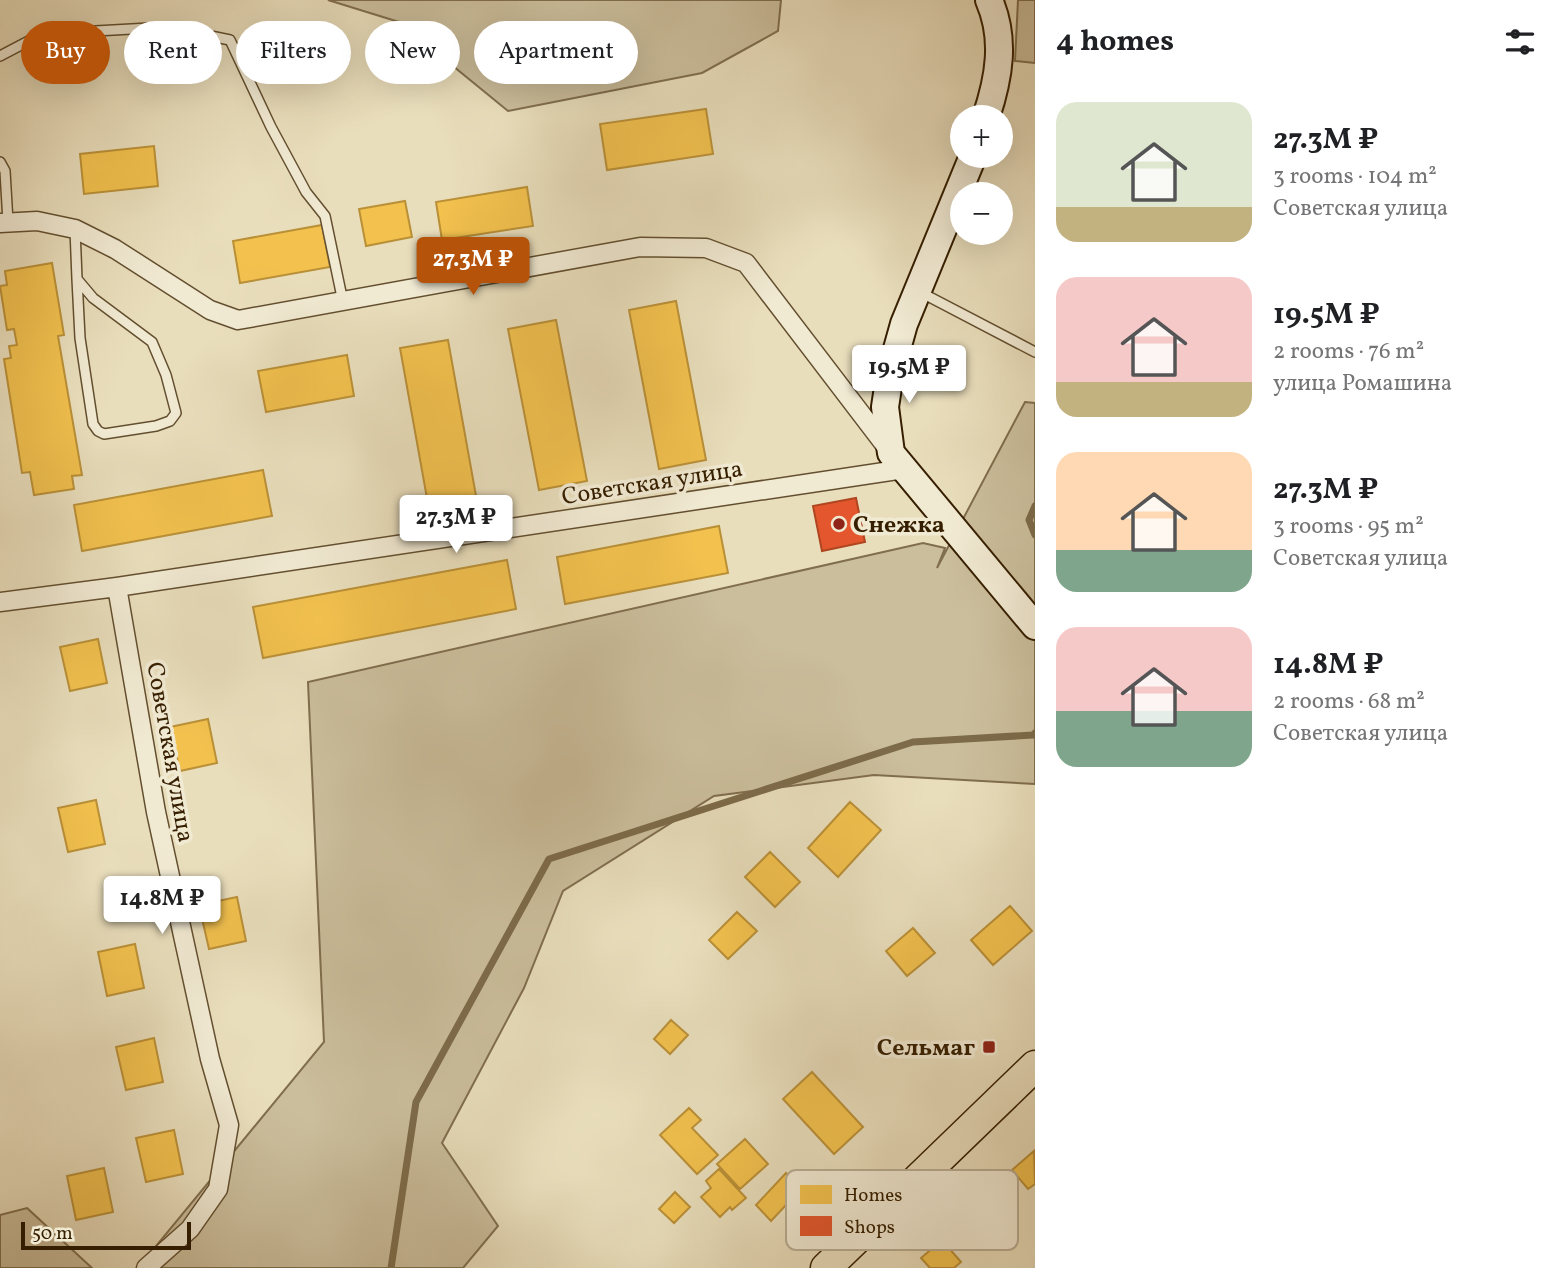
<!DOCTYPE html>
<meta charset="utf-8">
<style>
:root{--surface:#fff;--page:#f6f6f6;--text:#202124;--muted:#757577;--accent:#b45309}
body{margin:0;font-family:Vollkorn,serif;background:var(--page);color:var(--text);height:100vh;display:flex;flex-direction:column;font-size:26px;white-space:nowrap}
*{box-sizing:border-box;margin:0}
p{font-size:23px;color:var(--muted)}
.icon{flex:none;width:38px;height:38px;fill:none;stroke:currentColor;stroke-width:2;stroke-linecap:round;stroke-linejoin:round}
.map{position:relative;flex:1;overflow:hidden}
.details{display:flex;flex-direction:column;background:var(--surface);width:525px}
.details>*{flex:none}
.guide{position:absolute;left:21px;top:21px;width:665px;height:63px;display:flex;gap:14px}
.fabs{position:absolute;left:950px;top:105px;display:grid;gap:14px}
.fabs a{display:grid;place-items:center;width:63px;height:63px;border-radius:50%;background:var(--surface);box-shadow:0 7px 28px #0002;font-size:35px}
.scale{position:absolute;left:21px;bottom:18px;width:170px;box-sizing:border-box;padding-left:7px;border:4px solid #361f00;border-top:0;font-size:19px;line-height:24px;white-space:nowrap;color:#361f00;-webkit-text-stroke:5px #f1ead3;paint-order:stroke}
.price{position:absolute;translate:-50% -60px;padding:0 16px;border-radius:7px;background:#fff;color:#222;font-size:23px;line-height:46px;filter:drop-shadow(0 2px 4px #0008)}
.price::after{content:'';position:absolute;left:50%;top:42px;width:21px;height:16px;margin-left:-10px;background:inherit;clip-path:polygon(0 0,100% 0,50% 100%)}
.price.active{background:var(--accent);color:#fff}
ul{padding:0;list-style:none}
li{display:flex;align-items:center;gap:21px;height:175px;padding:0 21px}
li span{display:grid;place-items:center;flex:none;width:196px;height:140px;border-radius:21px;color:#555}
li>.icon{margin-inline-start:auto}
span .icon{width:84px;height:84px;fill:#fffc;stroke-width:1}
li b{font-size:30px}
h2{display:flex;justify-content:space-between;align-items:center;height:84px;padding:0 21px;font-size:30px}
.chip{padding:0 24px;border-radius:32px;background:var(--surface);box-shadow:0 7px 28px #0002;font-size:24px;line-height:63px}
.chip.active{background:var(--accent);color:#fff}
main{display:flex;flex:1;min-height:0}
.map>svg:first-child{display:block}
.green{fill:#cbbe9c;stroke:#806e4e;stroke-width:2}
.homes{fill:#f2c14e;stroke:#ba9037;stroke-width:2}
.shops{fill:#e4572e;stroke:#b04620;stroke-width:2}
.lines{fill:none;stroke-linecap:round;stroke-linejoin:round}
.stream{stroke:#7d6b4a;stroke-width:7}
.lane-casing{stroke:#634f2f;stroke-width:12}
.street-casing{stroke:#634f2f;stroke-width:21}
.secondary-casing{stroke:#361f00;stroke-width:30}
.primary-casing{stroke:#361f00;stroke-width:33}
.lane{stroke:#f1ead3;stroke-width:9}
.street{stroke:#f1ead3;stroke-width:18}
.secondary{stroke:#f1ead3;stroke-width:26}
.primary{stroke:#e9debc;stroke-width:30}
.poi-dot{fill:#8f2418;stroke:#f1ead3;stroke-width:2.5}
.labels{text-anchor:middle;stroke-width:7;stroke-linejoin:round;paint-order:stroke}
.street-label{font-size:24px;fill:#361f00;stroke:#f1ead3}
.poi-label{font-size:24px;font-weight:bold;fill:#361f00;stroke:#f1ead3;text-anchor:start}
.key{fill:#f1ead3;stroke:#b9ad94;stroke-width:2}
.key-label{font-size:19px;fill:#361f00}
</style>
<main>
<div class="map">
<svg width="1035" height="1268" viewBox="0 0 1035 1268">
<rect width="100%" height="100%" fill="#e9debc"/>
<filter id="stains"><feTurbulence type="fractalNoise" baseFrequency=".00286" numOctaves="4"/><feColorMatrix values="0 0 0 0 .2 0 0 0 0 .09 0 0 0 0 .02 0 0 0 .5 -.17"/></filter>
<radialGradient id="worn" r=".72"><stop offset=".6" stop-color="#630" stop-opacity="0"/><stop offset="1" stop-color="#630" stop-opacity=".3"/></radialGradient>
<path class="green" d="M 328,0 L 781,0 L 778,31 L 702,73 L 508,111 L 399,22 Z
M 1018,0 L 1035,0 L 1035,63 L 1015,61 Z
M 1025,402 L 1035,403 L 1035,784 L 874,775 L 714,796 L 563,891 L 524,988 L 442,1143 L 498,1226 L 463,1268 L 138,1268 L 324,1042 L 308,682 L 923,543 L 945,548 L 937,568 Z
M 27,1208 L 92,1268 L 0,1268 L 0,1215 Z"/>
<path class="homes" d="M 706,109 L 713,154 L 607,170 L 600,124 Z
M 154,146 L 158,186 L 84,194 L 80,154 Z
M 527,187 L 533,226 L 442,240 L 436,202 Z
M 405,201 L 412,237 L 366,246 L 359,209 Z
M 322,225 L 330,267 L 240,283 L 233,241 Z
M 52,263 L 64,335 L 58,336 L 82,475 L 72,476 L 74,489 L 34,495 L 30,472 L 22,473 L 4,359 L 11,358 L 9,346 L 17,345 L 14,329 L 7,330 L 0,286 L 7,285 L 5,271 Z
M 676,301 L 706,460 L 659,469 L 629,310 Z
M 556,320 L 587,481 L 539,490 L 508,329 Z
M 448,340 L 478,507 L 430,515 L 400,348 Z
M 347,355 L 354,396 L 266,412 L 258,371 Z
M 263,470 L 272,516 L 82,551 L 74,505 Z
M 719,526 L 728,573 L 565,604 L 557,557 Z
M 507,560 L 516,609 L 263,658 L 253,607 Z
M 98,639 L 107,683 L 70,691 L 60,647 Z
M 208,719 L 217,763 L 180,771 L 170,727 Z
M 96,800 L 105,844 L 68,852 L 58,808 Z
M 850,802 L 881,830 L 838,877 L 808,848 Z
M 770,852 L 800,882 L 775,907 L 745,877 Z
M 237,897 L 246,941 L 209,949 L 199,905 Z
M 1010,906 L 1032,931 L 993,965 L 971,940 Z
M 737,912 L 757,931 L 728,959 L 709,940 Z
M 913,928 L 935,953 L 907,976 L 886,951 Z
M 135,944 L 144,988 L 107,996 L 98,952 Z
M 671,1020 L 688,1035 L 670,1054 L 654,1039 Z
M 154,1038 L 163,1082 L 126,1090 L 116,1047 Z
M 812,1072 L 863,1127 L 834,1154 L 783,1099 Z
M 689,1108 L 701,1120 L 692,1128 L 718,1155 L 697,1174 L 660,1135 Z
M 174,1130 L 183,1174 L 146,1182 L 136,1138 Z
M 745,1139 L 768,1164 L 740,1189 L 717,1164 Z
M 1034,1151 L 1035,1184 L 1028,1189 L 1012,1170 Z
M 104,1168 L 113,1212 L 76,1220 L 67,1176 Z
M 719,1169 L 746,1198 L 732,1210 L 730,1207 L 720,1217 L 701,1197 L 711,1188 L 706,1181 Z
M 786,1173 L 802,1188 L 771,1221 L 756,1205 Z
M 675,1192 L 690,1207 L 674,1223 L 659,1209 Z
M 942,1240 L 961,1262 L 954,1268 L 930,1268 L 921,1258 Z"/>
<path class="shops" d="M 856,498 L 865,542 L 822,551 L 813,506 Z"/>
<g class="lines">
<path class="stream" d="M 1035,506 L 1029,520 L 1035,535
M 391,1268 L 416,1102 L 549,859 L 913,742 L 1033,735 L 1035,733"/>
<g class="lane-casing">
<path id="lane" d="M 0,56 L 42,34 L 167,27 L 230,40 L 271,127 L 306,192 L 325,216 L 343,302
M 0,162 L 5,171 L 8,222
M 75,229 L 77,279 L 93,298 L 152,342 L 166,375 L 176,413 L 170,421 L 156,426 L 104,434 L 98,431 L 93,424 L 80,338 L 77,279
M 920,292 L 1035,352"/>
</g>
<g class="street-casing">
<path id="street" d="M 0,223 L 37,221 L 75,229 L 115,249 L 210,310 L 238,320 L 640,247 L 706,248 L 746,263 L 888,449
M 117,587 L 156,812 L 210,1059 L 229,1125 L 218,1189 L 190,1229 L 146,1268
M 0,602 L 117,587 L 904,469"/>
</g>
<g class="secondary-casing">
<path id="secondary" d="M 986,117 C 999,78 1006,39 989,0
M 973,156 L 904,324 L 890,374 L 885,407 L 891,453 L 1035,626"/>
</g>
<g class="primary-casing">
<path id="primary" d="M 826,1268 L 1035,1066"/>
</g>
<use href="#lane" class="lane"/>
<use href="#street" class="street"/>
<use href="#secondary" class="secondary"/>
<use href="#primary" class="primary"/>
</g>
<g class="poi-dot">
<circle cx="839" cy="524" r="7"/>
<rect x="982" y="1040" width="14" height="14" rx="3.5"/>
</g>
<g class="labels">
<g class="street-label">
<text transform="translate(652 482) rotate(-9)" y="8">Советская улица</text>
<text transform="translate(171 752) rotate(80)" y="8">Советская улица</text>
</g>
<g class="poi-label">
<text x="853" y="532">Снежка</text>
<text x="975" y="1055" text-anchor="end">Сельмаг</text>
</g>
</g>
<rect x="786" y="1170" width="232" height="80" rx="10" class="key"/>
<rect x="800" y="1185" width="32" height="19" fill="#f2c14e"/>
<rect x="800" y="1216" width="32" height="20" fill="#e4572e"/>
<g class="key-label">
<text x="844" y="1201">Homes</text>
<text x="844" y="1233">Shops</text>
</g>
<rect width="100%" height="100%" filter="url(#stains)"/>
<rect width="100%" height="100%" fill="url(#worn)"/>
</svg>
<div class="fabs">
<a>+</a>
<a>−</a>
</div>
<div class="scale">50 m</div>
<b class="price active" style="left:473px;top:297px">27.3M ₽</b>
<b class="price" style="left:909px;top:405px">19.5M ₽</b>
<b class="price" style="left:456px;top:555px">27.3M ₽</b>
<b class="price" style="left:162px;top:936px">14.8M ₽</b>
<div class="guide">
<a class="chip active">Buy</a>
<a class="chip">Rent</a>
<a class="chip">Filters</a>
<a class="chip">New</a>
<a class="chip">Apartment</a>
</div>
</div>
<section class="details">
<h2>4 homes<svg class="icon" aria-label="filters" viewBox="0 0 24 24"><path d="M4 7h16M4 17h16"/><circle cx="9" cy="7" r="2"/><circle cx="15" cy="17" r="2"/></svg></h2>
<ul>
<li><span style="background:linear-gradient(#dfe7d0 75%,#c2b280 0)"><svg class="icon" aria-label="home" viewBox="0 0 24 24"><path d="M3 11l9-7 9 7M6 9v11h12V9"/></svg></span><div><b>27.3M ₽</b><p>3 rooms · 104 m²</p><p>Советская улица</p></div></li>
<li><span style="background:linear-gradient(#f6c9c9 75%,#c2b280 0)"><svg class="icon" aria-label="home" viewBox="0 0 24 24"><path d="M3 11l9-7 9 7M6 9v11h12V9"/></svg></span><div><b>19.5M ₽</b><p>2 rooms · 76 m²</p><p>улица Ромашина</p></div></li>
<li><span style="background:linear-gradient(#ffd9b3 70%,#7fa58c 0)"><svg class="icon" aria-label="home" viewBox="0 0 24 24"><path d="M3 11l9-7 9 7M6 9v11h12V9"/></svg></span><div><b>27.3M ₽</b><p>3 rooms · 95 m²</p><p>Советская улица</p></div></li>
<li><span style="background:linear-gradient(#f6c9c9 60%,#7fa58c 0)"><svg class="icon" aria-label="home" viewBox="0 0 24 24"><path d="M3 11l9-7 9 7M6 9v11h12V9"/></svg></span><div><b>14.8M ₽</b><p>2 rooms · 68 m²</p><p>Советская улица</p></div></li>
</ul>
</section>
</main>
